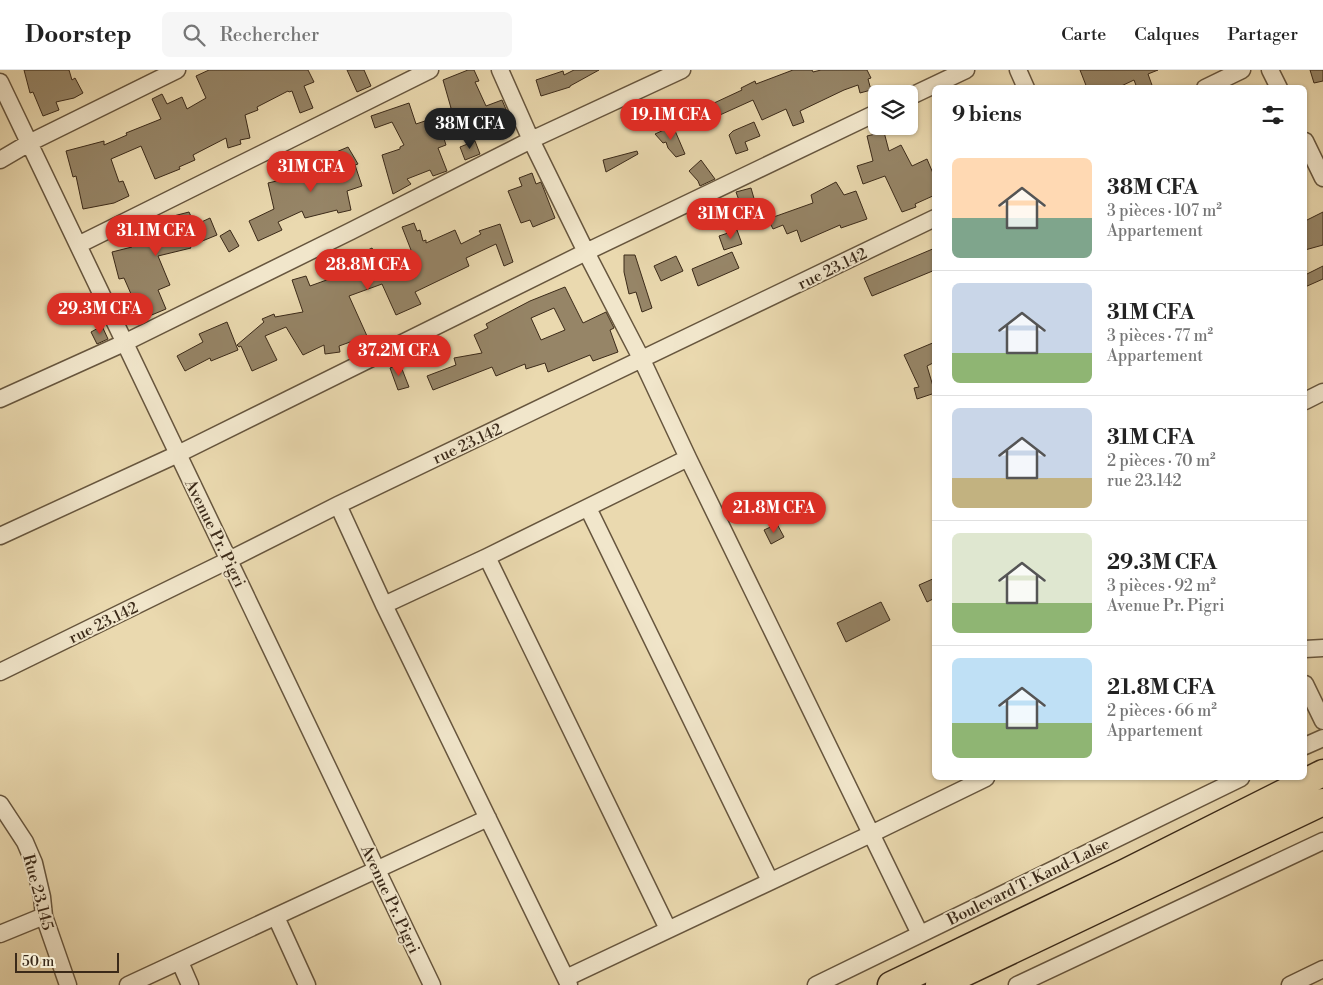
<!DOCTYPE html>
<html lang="fr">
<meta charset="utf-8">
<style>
:root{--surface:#fff;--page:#f6f6f6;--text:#222;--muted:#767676;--line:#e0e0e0;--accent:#d93025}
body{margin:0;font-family:"Libre Bodoni",serif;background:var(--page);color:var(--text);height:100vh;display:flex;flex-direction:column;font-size:19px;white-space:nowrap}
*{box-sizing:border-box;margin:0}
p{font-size:16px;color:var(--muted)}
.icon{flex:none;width:28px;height:28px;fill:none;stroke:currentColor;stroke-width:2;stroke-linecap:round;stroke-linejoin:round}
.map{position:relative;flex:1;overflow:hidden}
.panel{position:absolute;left:932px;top:15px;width:375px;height:695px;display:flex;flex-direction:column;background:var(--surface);border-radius:8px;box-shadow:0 1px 4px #0004}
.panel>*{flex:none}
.tools{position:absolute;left:868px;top:15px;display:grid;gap:10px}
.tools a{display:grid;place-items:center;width:50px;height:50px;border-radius:8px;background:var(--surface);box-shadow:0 1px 4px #0004;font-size:25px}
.scale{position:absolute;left:15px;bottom:12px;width:104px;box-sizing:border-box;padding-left:5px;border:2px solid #3b2a19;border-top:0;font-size:14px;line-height:18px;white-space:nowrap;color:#3b2a19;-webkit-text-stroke:4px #f1e6cb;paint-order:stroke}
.price{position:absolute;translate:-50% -42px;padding:0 11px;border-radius:18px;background:var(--accent);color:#fff;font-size:16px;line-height:32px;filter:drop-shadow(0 1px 2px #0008)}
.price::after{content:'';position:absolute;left:50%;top:30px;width:15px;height:11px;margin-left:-8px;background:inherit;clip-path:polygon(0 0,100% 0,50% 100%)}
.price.on{background:#222;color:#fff}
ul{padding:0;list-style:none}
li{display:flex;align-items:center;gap:15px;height:125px;padding:0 20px}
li+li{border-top:1px solid var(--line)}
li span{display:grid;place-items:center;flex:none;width:140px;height:100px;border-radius:8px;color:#555}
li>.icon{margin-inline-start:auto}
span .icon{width:60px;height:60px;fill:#fffc;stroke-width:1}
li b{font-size:21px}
h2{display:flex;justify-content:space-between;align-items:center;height:60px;padding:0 20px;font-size:21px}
header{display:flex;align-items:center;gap:30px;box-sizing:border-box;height:70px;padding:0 25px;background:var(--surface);border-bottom:1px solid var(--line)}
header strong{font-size:24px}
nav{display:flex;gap:28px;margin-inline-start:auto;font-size:18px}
.search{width:350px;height:45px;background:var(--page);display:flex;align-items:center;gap:12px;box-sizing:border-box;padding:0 18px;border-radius:8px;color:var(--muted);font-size:19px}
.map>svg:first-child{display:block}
.building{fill:#968567;stroke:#3b2a19;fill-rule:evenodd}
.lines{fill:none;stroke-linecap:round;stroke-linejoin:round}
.street-casing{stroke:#67563e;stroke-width:19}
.primary-casing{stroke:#3b2a19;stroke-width:29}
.street{stroke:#f1e6cb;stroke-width:16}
.primary{stroke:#ead9af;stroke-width:26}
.labels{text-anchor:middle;stroke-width:4;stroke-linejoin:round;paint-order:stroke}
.street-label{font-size:16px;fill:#3b2a19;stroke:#f1e6cb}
</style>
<header>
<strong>Doorstep</strong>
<div class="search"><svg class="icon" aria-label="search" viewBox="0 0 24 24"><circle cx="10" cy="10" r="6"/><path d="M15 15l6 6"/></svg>Rechercher</div>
<nav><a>Carte</a><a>Calques</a><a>Partager</a></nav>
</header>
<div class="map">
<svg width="1323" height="915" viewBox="0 0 1323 915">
<rect width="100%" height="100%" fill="#ead9af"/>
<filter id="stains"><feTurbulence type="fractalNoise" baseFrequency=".004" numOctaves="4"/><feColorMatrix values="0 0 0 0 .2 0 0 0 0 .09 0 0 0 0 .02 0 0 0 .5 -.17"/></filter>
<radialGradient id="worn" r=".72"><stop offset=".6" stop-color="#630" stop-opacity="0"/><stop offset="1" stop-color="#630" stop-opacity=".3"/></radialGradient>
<path class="building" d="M 24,0 L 69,0 L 72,10 L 75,8 L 83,23 L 74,28 L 56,32 L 59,40 L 43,46 L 33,22 L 30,23 Z
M 209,0 L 308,0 L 314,12 L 304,16 L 313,38 L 300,43 L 292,21 L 289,22 L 288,21 L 257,37 L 258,40 L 245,45 L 250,68 L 240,70 L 241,74 L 228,78 L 226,68 L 193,85 L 195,90 L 179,97 L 180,99 L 155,109 L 141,76 L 111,89 L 119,112 L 123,111 L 129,126 L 114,133 L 83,139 L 76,106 L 73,107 L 66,81 L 104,71 L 104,75 L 127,65 L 126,63 L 161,49 L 152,29 L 162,24 L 167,34 L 182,27 L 187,39 L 206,28 L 196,6 Z
M 347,0 L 364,0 L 371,16 L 357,22 Z
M 468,0 L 474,0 L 479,11 L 475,12 L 486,36 L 502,30 L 508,44 L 475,57 L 471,41 L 443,53 L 439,43 L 451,38 L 443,10 Z
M 574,0 L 599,0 L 570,16 L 570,17 L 541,26 L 536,10 L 563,1 L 564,5 Z
M 793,0 L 812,0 L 813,2 L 821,0 L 867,0 L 871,8 L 868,9 L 871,20 L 860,23 L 858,15 L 844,20 L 800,41 L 804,52 L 793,56 L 786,39 L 762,50 L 753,30 L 689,59 L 684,47 L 742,20 L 741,18 L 755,11 L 756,14 Z
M 1080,0 L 1158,0 L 1148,4 L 1153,18 L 1137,18 L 1134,10 L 1117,18 L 1087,18 Z
M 1310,0 L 1323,0 L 1323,11 L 1314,13 Z
M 409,33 L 416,54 L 437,47 L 446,75 L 438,78 L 447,101 L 433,106 L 430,100 L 407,109 L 411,114 L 393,124 L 382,85 L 400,79 L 400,77 L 404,75 L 392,52 L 375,58 L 371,46 Z
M 754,52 L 760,66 L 745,72 L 748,80 L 736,84 L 729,65 L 733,61 Z
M 673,56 L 685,84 L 676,87 L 668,78 L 666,72 L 663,73 L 655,64 Z
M 884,62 L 889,81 L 901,75 L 912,96 L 927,89 L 935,108 L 935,125 L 915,134 L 916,137 L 902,142 L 885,106 L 863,114 L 857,96 L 873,91 L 867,66 Z
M 475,71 L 480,84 L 465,90 L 460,77 Z
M 348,77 L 358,94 L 355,95 L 362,116 L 347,121 L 351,140 L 338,143 L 337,140 L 305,148 L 302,141 L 278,152 L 282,160 L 258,171 L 249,151 L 274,139 L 268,113 L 281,110 L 281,112 L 325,94 L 322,88 Z
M 637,81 L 638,84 L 606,102 L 603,90 Z
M 701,90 L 715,109 L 700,116 L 698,111 L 689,101 Z
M 532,103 L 536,114 L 541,112 L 555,148 L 533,157 L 530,150 L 521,153 L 508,121 L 522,116 L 519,108 Z
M 836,112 L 844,125 L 856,121 L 867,149 L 841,158 L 840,155 L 801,172 L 797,160 L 787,164 L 783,155 L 773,159 L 768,149 L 813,133 L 811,125 Z
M 751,118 L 755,132 L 741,136 L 736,122 Z
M 189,142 L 195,155 L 210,148 L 217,165 L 190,176 L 191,178 L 158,186 L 170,215 L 158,220 L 166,239 L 142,249 L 124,208 L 119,209 L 112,182 L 132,177 L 127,166 L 129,165 L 128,161 L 139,156 L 140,160 L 158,152 L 158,150 Z
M 1323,142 L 1323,175 L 1305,180 L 1305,151 Z
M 414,153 L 417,161 L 420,160 L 423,171 L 426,170 L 426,173 L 455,160 L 461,174 L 481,164 L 479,161 L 500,154 L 513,192 L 504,196 L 496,174 L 466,188 L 469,196 L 415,222 L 421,234 L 396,245 L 382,214 L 349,226 L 367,266 L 339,276 L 340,282 L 325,284 L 324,275 L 303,285 L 286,257 L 265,266 L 277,290 L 252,301 L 241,276 L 239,277 L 237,275 L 264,252 L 262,249 L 274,244 L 275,247 L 303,242 L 292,210 L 306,206 L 310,216 L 335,207 L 331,198 L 372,178 L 380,192 L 411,180 L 402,157 Z
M 230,160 L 239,176 L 229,182 L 220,166 Z
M 737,160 L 742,174 L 724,180 L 719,166 Z
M 935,178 L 935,200 L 872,226 L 864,208 Z
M 732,182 L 739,198 L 698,216 L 692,199 Z
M 624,185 L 635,185 L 652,238 L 642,242 L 636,222 L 629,224 L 624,202 Z
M 676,186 L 683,201 L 661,211 L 654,196 Z
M 1323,196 L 1323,209 L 1305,217 L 1305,205 Z
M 565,217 L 583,253 L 606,242 L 614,258 L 610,260 L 618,282 L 593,291 L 590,285 L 548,302 L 545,293 L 526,299 L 525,294 L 496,306 L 492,297 L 433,320 L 427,306 L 456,295 L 454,288 L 482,283 L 474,265 L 488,258 L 486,254 L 530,231 ZM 554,238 L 565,260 L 541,270 L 531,248 Z
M 227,252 L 238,280 L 211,291 L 210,288 L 185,301 L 177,286 L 203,272 L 199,264 Z
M 102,256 L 108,269 L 97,274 L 91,262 Z
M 935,272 L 935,292 L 927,296 L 935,323 L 917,329 L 914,318 L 919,317 L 904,285 Z
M 400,294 L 409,317 L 398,320 L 390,298 Z
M 777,454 L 784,467 L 771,474 L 764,460 Z
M 935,508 L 935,528 L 927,532 L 919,515 Z
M 881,532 L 890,550 L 846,572 L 837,553 Z"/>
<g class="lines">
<g class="street-casing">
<path id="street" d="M 500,0 L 531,70 L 586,182 L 642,290 L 688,388 L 920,864
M 1018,0 L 1026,18
M 1270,0 L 1279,18
M 0,12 L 432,915
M 1205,18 L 1242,0
M 909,27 L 966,0
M 1305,71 L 1323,108
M 0,90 L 29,73 L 177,0
M 78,175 L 430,0
M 0,329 L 124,273 L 351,161 L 531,70 L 682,0
M 1305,331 L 1323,322
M 338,435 L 384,535 L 569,915
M 588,438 L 770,811
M 0,466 L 178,384 L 586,182 L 876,43
M 487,487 L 668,859
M 384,535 L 487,487 L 688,388
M 1305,579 L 1323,578
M 0,602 L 229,490 L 338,435 L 935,148
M 1305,614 L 1323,651
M 1305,676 L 1323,668
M 0,734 L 25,772 L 34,793 L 42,827 L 44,846 L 68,915
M 276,847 L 307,915
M 0,864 L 44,846
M 180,892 L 190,915
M 566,908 L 871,764 L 986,708
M 128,915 L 488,748
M 816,915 L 1241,708
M 1017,915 L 1323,771
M 1290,915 L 1323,899"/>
</g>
<g class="primary-casing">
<path id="primary" d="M 891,915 L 1126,802 L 1323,703
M 939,915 L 1323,732"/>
</g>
<use href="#street" class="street"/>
<use href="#primary" class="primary"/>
</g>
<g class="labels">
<g class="street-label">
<text transform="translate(832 198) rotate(-26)" y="6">rue 23.142</text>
<text transform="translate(467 373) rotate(-25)" y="6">rue 23.142</text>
<text transform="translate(216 463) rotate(64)" y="6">Avenue Pr. Pigri</text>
<text transform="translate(103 552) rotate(-26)" y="6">rue 23.142</text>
<text transform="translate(1028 811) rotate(-26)" y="6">Boulevard T. Kand-Lalse</text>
<text transform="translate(39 822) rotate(75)" y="6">Rue 23.145</text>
<text transform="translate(391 829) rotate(65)" y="6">Avenue Pr. Pigri</text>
</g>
</g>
<rect width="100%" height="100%" filter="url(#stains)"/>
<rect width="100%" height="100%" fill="url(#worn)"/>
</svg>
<div class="tools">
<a><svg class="icon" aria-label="layers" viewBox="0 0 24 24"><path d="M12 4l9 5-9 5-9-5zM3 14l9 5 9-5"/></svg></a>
</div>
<div class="scale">50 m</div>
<b class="price" style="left:671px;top:71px">19.1M CFA</b>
<b class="price on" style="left:470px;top:80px">38M CFA</b>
<b class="price" style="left:311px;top:123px">31M CFA</b>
<b class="price" style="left:731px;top:170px">31M CFA</b>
<b class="price" style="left:156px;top:187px">31.1M CFA</b>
<b class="price" style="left:368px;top:221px">28.8M CFA</b>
<b class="price" style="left:100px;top:265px">29.3M CFA</b>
<b class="price" style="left:399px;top:307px">37.2M CFA</b>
<b class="price" style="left:774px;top:464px">21.8M CFA</b>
<section class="panel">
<h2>9 biens<svg class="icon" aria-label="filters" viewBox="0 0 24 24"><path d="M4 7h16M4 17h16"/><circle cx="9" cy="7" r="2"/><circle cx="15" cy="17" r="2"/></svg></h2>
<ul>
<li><span style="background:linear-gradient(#ffd9b3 60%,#7fa58c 0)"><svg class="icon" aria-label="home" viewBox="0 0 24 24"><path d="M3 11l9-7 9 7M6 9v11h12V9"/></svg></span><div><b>38M CFA</b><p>3 pièces · 107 m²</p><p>Appartement</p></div></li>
<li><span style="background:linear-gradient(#c9d6e8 70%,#8fb573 0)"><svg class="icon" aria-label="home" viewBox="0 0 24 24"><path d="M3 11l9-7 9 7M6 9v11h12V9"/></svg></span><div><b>31M CFA</b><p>3 pièces · 77 m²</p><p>Appartement</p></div></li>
<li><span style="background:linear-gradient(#c9d6e8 70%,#c2b280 0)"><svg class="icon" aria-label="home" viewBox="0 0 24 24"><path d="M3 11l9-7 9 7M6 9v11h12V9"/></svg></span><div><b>31M CFA</b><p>2 pièces · 70 m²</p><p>rue 23.142</p></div></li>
<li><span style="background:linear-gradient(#dfe7d0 70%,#8fb573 0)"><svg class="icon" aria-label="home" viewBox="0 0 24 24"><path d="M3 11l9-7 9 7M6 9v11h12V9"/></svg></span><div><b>29.3M CFA</b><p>3 pièces · 92 m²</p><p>Avenue Pr. Pigri</p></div></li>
<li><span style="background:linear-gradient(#bfe0f5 65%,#8fb573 0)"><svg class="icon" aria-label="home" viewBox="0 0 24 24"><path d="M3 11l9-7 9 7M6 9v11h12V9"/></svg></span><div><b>21.8M CFA</b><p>2 pièces · 66 m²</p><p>Appartement</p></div></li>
</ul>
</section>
</div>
